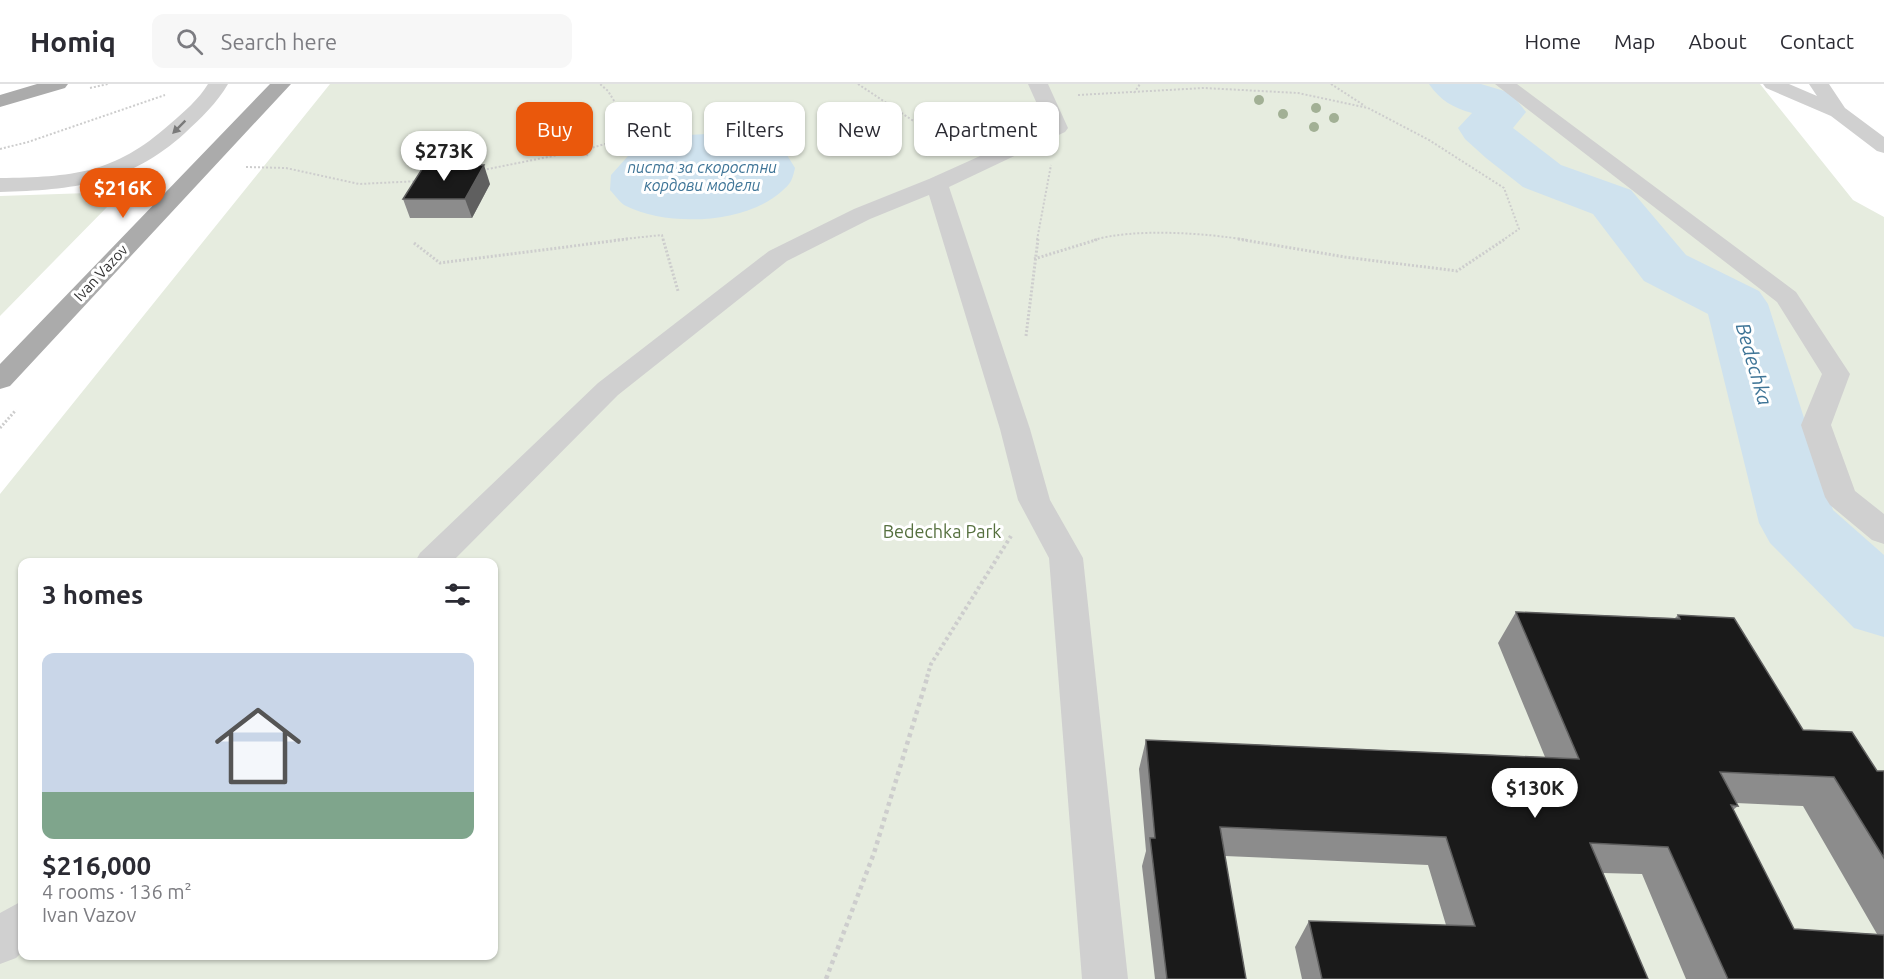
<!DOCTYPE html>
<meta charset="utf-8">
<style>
:root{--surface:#fff;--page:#f7f7f7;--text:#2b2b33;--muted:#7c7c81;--line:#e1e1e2;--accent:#ea580c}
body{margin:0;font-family:Ubuntu,sans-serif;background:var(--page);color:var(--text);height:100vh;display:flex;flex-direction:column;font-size:22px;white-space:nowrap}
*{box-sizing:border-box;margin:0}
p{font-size:20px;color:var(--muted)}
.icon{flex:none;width:33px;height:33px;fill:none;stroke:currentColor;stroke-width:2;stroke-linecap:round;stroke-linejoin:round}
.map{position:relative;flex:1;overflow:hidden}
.details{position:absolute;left:18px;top:474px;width:480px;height:402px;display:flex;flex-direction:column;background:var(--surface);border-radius:12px;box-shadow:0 2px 4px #0004}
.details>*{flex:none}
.guide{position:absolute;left:516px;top:18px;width:570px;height:54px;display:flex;gap:12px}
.price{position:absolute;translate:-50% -51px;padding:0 14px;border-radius:21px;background:#fff;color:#222;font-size:20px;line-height:39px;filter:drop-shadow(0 2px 3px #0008)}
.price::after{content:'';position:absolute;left:50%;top:36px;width:18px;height:14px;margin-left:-9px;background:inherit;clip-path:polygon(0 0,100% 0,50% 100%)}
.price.on{background:var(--accent);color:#fff}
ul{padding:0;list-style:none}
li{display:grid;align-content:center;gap:12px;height:318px;padding:0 24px}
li+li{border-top:2px solid var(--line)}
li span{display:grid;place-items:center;height:186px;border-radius:12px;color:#555}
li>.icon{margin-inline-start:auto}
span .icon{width:108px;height:108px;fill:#fffc;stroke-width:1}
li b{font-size:26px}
h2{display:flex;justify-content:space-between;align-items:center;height:72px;padding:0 24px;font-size:26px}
.tag{padding:0 21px;border-radius:12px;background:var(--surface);box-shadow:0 2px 4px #0004;font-size:21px;line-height:54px}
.tag.on{background:var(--accent);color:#fff}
header{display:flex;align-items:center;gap:36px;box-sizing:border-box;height:84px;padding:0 30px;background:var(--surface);border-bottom:2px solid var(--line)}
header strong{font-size:28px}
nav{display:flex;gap:33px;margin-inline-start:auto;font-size:21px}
.search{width:420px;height:54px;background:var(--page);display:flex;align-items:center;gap:15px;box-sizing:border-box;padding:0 21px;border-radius:12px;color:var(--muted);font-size:22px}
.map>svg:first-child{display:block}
.green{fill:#e6ecdf;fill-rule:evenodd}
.water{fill:#cfe2ee}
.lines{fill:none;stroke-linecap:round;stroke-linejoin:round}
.river{fill:#cfe2ee;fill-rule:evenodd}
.path-far3{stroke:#cdcdcd;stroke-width:2;stroke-dasharray:2 2;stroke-linecap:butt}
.path-far2{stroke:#cdcdcd;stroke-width:3;stroke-dasharray:2 2;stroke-linecap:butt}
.path-far1{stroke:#cdcdcd;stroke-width:4;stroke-dasharray:3 3;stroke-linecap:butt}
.path{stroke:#cdcdcd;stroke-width:4.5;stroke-dasharray:4 4;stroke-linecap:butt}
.minor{fill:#d0d0d0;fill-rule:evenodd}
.major{fill:#ababab;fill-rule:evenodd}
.tree{fill:#a2b095}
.wall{fill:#8c8c8c;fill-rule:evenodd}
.shaded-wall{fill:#5f5f5f}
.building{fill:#1a1a1a;stroke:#5f5f5f;stroke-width:1.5}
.oneway{fill:#7a7a7a}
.labels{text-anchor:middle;stroke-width:6;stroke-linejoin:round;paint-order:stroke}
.far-street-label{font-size:15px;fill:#333;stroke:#fff}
.far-water-label{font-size:16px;font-style:italic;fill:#3f7597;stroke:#fff}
.park-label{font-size:18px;fill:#56703f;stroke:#fff}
.water-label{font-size:20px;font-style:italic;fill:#3f7597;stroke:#fff}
</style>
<header>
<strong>Homiq</strong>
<div class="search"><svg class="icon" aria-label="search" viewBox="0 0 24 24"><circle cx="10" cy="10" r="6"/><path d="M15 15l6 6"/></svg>Search here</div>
<nav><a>Home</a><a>Map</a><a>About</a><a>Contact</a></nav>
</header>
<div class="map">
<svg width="1884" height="895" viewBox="0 0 1884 895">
<rect width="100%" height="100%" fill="#fff"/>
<path class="green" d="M 330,0 L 1760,0 L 1853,116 L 1884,133 L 1884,895 L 0,895 L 0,410 ZM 22,478 L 494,478 L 494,872 L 22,872 Z
M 118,108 L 125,112 L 110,120 L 0,232 L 0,112 Z"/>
<path class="water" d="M 725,49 L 765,56 L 784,66 L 795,84 C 794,88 793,93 791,97 C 789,101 785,104 782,107 C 746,140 668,143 626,122 C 620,119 615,111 610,106 L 611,91 L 628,72 L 651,60 L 688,51 Z"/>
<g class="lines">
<path class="river" d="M 1429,0 L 1481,0 L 1511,9 L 1526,28 L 1513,44 L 1561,81 L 1631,106 L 1686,171 L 1759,207 L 1768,220 L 1833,426 L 1884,471 L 1884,553 L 1854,544 L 1770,459 L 1759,439 L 1708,230 L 1644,197 L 1593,130 L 1523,103 L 1486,74 L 1465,55 L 1458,44 L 1472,29 C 1453,24 1440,16 1429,0 Z"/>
<path class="path-far3" d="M 858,0 L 915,38 L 927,72
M 1331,0 L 1365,22
M 90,4 L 108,0
M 1134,9 L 1140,0
M 1078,11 L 1204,4 L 1298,9 L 1368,24 L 1429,56 L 1504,104 L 1519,145 L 1503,156
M 0,65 L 28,58 L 165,11
M 587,72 L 588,65 L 635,51 L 608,7 L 600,0
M 246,83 L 286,84 L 359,100 L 420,97
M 483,86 L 588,65
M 614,156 L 662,151 L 663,156
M 1037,156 L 1051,81
M 1094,156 C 1133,144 1206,149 1247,156"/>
<path class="path-far2" d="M 663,155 L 678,207
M 1238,155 L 1345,173 L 1457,187 L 1505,155
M 414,159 L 440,179 L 628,155
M 1034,175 L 1099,155
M 1026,252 L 1038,155
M 0,344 L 16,326"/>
<path class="path-far1" d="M 927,593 L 931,580 L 1011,452"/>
<path class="path" d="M 826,895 L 874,769 L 928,591"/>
<path class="minor" d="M 208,0 L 228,0 C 217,19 201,34 185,49 C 129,100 73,106 0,108 L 0,94 C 72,93 114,90 170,40 C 184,28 199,15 208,0 Z
M 1028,0 L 1048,0 L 1068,44 L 1065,48 L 949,103 L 1030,345 L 1050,416 L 1083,474 L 1128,895 L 1082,895 L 1049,474 L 1018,416 L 1000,345 L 929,111 L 870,135 L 787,177 L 618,311 L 452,478 L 415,478 L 420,469 L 598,299 L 769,167 L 854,125 L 929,95 L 1047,42 Z
M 1495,0 L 1517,0 L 1796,208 L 1850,290 L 1831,341 L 1855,407 L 1884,430 L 1884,460 L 1872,456 L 1830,421 L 1825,413 L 1801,341 L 1822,290 L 1777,218 Z
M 1763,0 L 1789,0 L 1817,12 L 1809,0 L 1829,0 L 1845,24 L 1884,53 L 1884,69 L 1877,67 L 1831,32 L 1766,4 Z
M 22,817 L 22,868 L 16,874 L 0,880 L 0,829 Z"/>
<path class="major" d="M 37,0 L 68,0 L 65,4 L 0,23 L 0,11 Z
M 270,0 L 291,0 L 10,302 L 0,305 L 0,280 Z"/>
</g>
<g class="tree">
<circle cx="1259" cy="16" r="5"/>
<circle cx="1316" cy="24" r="5"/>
<circle cx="1283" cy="30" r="5"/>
<circle cx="1334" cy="34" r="5"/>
<circle cx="1314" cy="43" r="5"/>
</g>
<path class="wall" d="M 490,100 L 472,134 L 410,134 L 403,115 Z
M 1516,528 L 1675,534 L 1678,531 L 1803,646 L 1877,687 L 1884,687 L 1884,895 L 1686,895 L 1642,790 L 1603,789 L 1648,895 L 1302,895 L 1295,863 L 1309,837 L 1446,841 L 1428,781 L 1225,772 L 1246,895 L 1155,895 L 1142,782 L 1146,767 L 1139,685 L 1146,656 L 1545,673 L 1498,559 ZM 1736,719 L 1803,722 L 1877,850 L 1794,845 L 1733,726 L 1738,722 Z"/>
<path class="shaded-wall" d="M 484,81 L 490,100 L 472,134 L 465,115 Z"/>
<path class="building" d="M 484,81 L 465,115 L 403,115 L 424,82 Z
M 1516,528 L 1680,535 L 1678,531 L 1734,534 L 1803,646 L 1852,648 L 1877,687 L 1884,687 L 1884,774 L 1834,693 L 1720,688 L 1738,722 L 1731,721 L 1794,845 L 1884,851 L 1884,895 L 1728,895 L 1668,763 L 1590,759 L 1648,895 L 1322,895 L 1309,837 L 1475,842 L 1446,753 L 1220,743 L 1246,895 L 1167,895 L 1150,754 L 1155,754 L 1146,656 L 1579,675 Z"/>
<defs><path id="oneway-solid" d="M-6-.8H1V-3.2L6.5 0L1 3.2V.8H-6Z" transform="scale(1.5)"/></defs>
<use class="oneway" href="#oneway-solid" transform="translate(179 43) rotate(135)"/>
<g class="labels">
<g class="far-street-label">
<text transform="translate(101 189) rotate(-47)" y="5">Ivan Vazov</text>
</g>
<g class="far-water-label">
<text x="702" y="89">писта за скоростни<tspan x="702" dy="18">кордови модели</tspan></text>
</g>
<g class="park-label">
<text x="942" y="454">Bedechka Park</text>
</g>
<g class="water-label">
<text transform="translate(1754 280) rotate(74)" y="7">Bedechka</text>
</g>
</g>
</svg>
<b class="price" style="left:444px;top:98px">$273K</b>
<b class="price on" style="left:123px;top:135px">$216K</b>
<b class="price" style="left:1535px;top:735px">$130K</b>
<div class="guide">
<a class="tag on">Buy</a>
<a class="tag">Rent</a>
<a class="tag">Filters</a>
<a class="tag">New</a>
<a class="tag">Apartment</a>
</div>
<section class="details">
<h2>3 homes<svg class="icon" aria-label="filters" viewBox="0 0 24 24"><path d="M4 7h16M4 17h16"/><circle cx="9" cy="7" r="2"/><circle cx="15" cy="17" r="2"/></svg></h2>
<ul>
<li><span style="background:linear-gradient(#c9d6e8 75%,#7fa58c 0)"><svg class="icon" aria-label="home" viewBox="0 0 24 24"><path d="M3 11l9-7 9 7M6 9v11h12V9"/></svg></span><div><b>$216,000</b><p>4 rooms · 136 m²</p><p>Ivan Vazov</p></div></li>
</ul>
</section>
</div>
